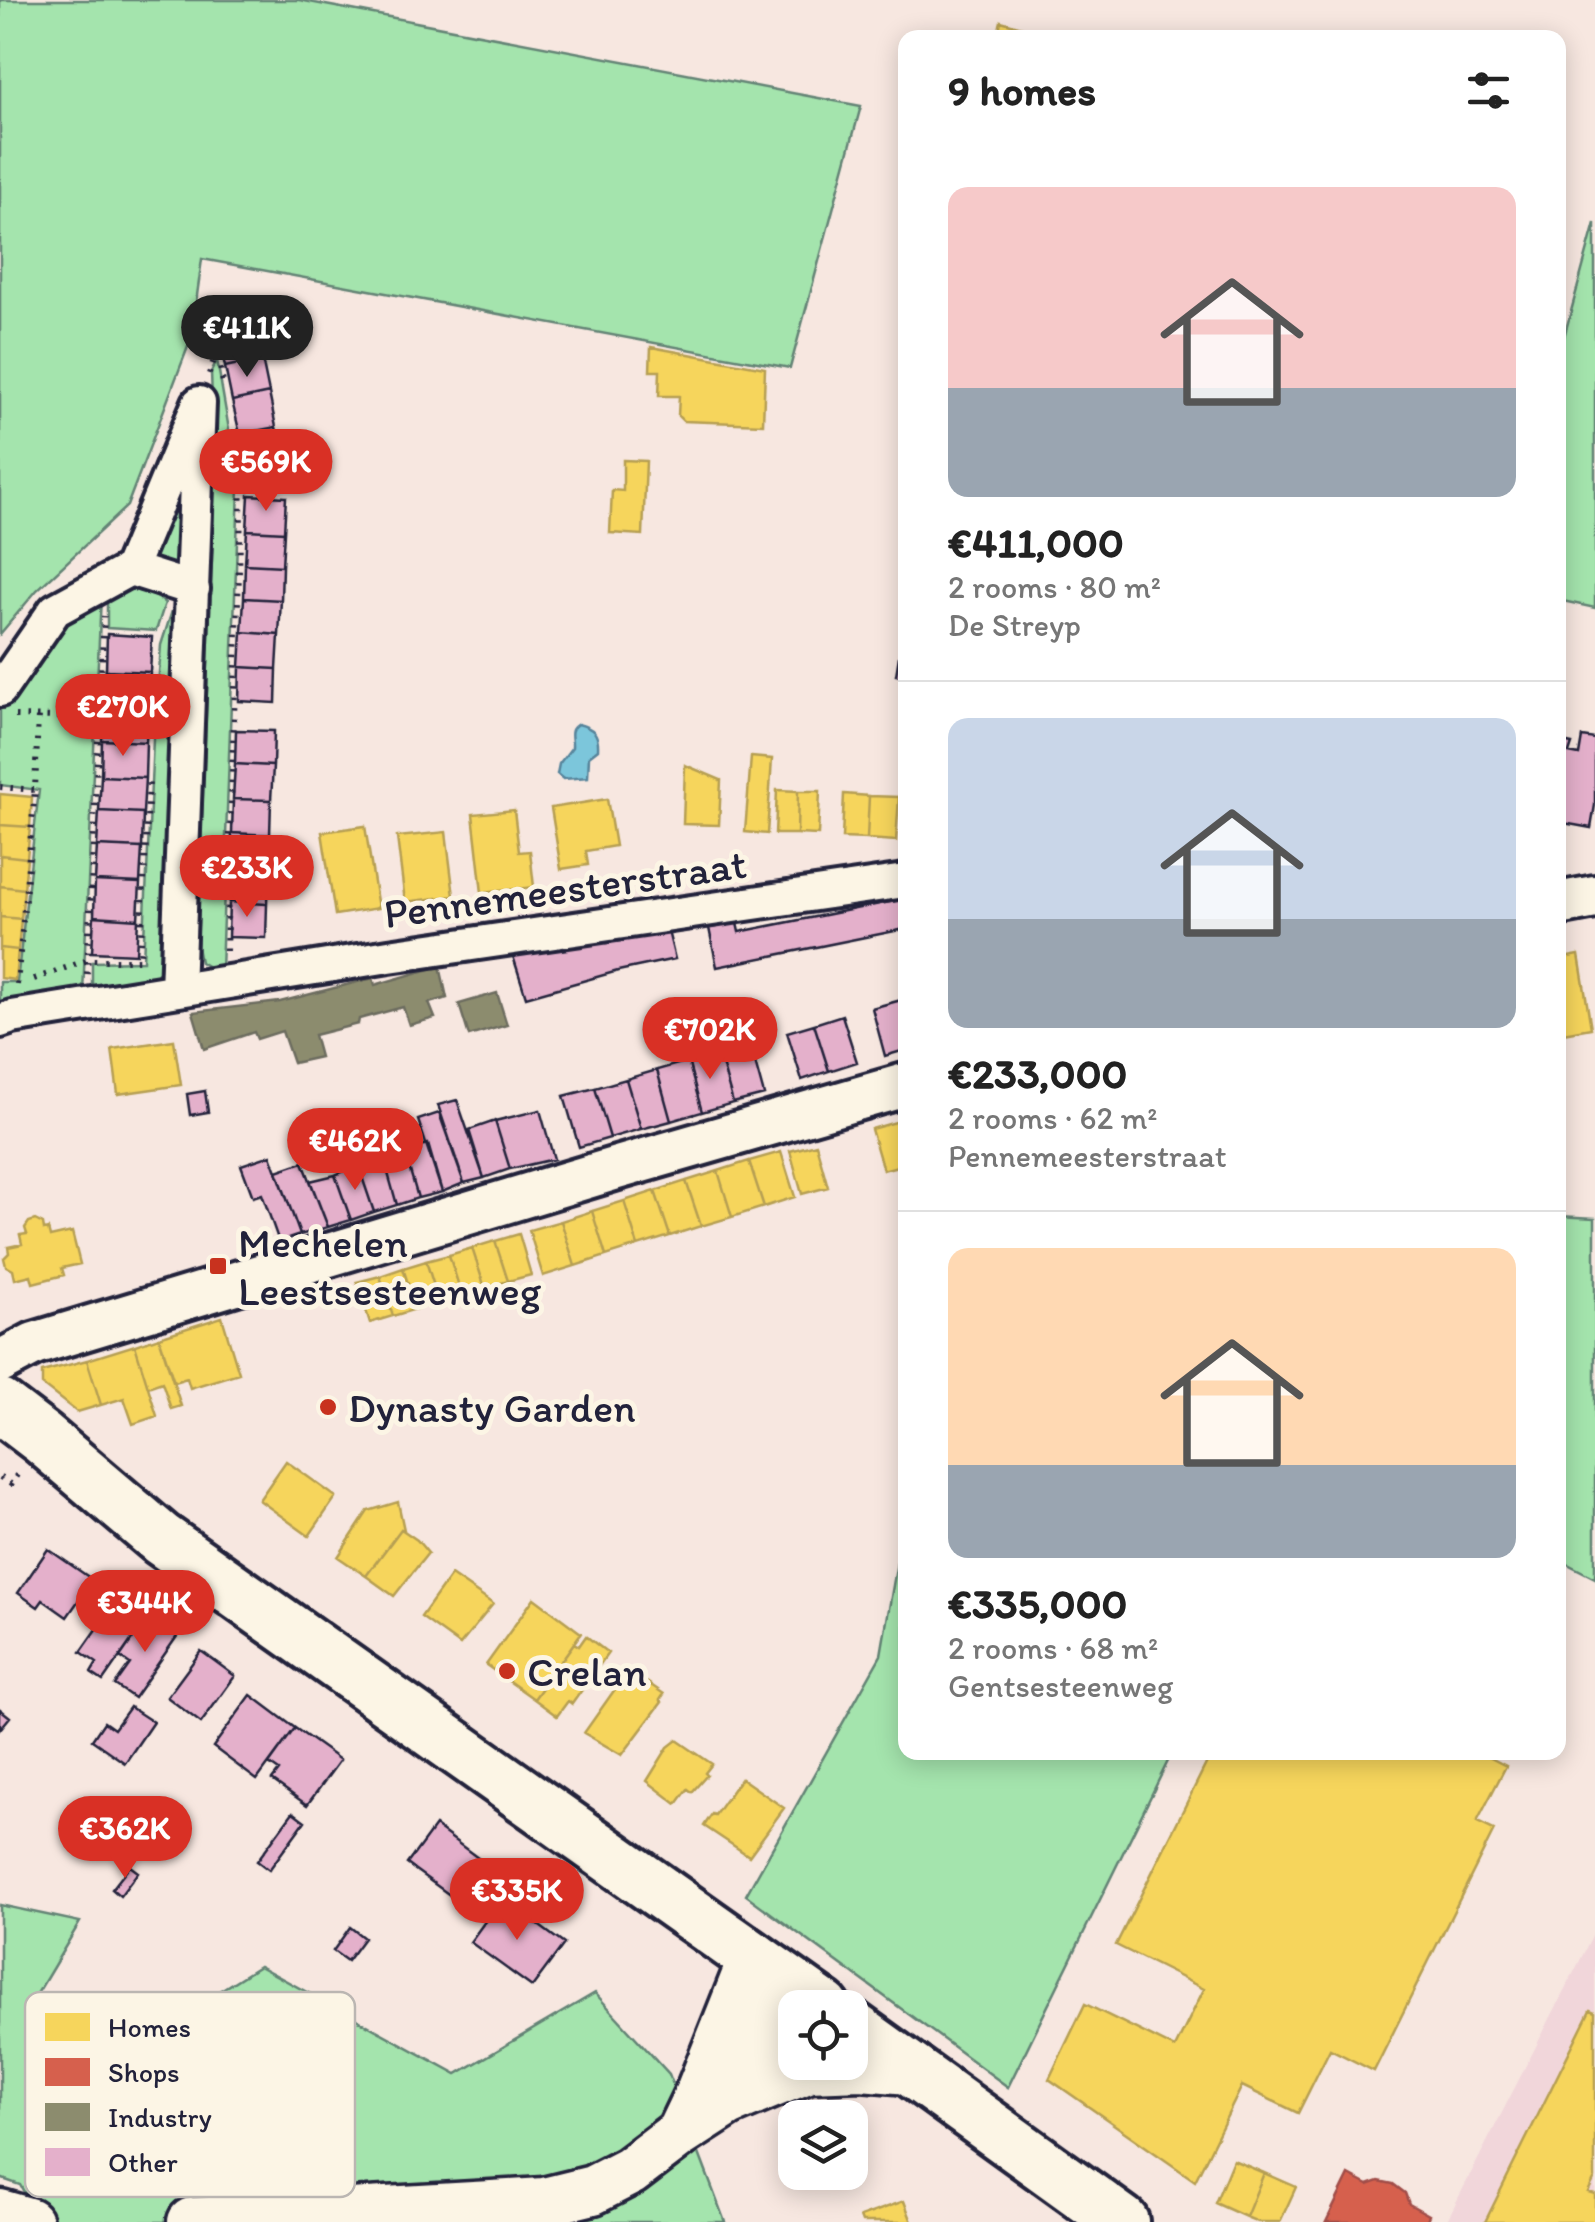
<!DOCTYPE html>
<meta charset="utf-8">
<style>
:root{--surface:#fff;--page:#f2f2f2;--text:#222;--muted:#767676;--line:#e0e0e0;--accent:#d93025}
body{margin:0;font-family:Itim,sans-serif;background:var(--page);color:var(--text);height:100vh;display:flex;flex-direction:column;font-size:38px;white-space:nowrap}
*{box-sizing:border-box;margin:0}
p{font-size:32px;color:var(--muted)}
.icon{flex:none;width:55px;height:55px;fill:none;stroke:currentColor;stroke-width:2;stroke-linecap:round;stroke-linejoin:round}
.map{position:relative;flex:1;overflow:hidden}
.details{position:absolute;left:898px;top:30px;width:668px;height:1730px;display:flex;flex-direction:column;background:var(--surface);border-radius:20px;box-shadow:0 5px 25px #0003}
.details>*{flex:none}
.buttons{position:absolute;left:778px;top:1990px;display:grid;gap:20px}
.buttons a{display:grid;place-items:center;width:90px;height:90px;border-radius:20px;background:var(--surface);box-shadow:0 5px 25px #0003;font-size:50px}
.price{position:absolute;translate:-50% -85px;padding:0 22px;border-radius:35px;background:var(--accent);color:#fff;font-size:32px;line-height:65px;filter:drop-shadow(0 2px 5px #0008)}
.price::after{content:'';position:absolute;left:50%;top:60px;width:30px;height:22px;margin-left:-15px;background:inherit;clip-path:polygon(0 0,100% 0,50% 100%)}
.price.current{background:#222;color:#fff}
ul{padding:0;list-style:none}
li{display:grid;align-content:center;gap:20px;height:530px;padding:0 50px}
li+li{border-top:2px solid var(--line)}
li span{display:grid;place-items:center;height:310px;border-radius:20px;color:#555}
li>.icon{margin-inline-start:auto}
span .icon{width:180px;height:180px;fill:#fffc;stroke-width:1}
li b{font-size:42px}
h2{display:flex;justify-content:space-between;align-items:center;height:120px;padding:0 50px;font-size:42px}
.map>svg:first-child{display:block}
.built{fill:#f1d6da}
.green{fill:#a4e4ad;stroke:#638374;stroke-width:2.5}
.water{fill:#7bc6db;stroke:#57849b;stroke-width:2.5}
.homes{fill:#f6d55c;stroke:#b69f52;stroke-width:2.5}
.shops{fill:#d6604d;stroke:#a04d48;stroke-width:2.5}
.industry{fill:#8c8c6e;stroke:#6c6c5f;stroke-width:2.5}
.building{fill:#e4b0cb;stroke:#22223b;stroke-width:2.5}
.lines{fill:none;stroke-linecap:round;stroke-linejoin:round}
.minor-casing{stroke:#22223b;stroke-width:40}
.tertiary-casing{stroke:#22223b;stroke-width:50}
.secondary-casing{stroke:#22223b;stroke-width:55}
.primary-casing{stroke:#22223b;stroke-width:60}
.path{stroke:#22223b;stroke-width:6;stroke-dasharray:2.5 8;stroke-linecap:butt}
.minor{stroke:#fcf5e5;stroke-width:32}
.tertiary{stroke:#fcf5e5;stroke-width:42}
.secondary{stroke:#fcf5e5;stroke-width:48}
.primary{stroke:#fcf5e5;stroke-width:52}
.poi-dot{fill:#c8321e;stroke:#fcf5e5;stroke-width:4}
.labels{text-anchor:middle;stroke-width:10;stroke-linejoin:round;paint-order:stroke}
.street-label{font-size:42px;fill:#22223b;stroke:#fcf5e5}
.poi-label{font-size:42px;fill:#22223b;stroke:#fcf5e5;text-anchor:start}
.key{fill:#fcf5e5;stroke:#bbb6b2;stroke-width:2.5}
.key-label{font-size:28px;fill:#22223b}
</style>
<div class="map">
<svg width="1595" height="2222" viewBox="0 0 1595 2222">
<rect width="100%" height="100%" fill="#f7e7e0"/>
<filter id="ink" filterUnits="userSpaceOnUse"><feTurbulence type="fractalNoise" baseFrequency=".01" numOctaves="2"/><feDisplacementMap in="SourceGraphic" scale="20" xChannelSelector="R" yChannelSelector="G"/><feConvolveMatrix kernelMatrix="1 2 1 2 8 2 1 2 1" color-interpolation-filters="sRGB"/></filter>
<g filter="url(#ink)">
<path class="built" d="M 1595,1931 L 1595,2222 L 1446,2222 Z"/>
<path class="green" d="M 0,0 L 299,0 L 861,106 L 790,368 L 202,259 L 191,339 L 127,506 L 37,590 L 0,634 Z
M 1595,223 L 1595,608 L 1558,600 L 1558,336 L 1564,337 Z
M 217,360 L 239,488 L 221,970 L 213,970 L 200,962 L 197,947 L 215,482 L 211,372 Z
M 181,477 L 179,564 L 168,567 L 144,558 Z
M 123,589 C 139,590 152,592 165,603 L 156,631 L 107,628 L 107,592 Z
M 101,595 L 83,993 L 0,1004 L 0,982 L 17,982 L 39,790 L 0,785 L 0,706 L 60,624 Z
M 171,614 L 177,632 L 177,688 L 158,687 L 161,645 Z
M 155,695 L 177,696 L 165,957 L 161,969 L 152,982 L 92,991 L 92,962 L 143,961 Z
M 1558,1216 L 1595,1218 L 1595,1578 L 1558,1559 Z
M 905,1516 L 905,1752 L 1172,1753 L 1008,2087 L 746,1895 L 881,1655 Z
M 0,1905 L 80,1922 L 37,1994 L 144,2038 L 259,1966 L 457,2074 L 595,1993 L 669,2074 L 725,2222 L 41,2222 L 20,2185 L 0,2178 Z"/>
<path class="water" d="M 578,724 C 593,728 599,733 598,749 L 589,756 L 588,777 L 563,779 L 557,774 L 559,764 L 572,747 C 573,738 567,730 578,724 Z"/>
<path class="homes" d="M 1001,21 L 1022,27 L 1019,38 L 997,38 Z
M 651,347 L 765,368 L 763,424 L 683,421 L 678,416 L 679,396 L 659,396 L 660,371 L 650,371 Z
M 623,460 L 646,461 L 643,535 L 610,533 L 612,490 L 623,491 Z
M 751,757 L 772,759 L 767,834 L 745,832 Z
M 685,765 L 721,780 L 719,825 L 683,824 Z
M 777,790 L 798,791 L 797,834 L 775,834 Z
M 798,791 L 820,791 L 818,835 L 797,834 Z
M 0,794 L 32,797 L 30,827 L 0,825 Z
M 844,794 L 869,796 L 867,839 L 842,838 Z
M 869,796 L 899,797 L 896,841 L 867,839 Z
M 607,799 L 615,846 L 586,851 L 588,865 L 561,869 L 551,808 Z
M 514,810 L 519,852 L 530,851 L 534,887 L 482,893 L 473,814 Z
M 0,825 L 30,827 L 27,858 L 0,855 Z
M 365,826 L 378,908 L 335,915 L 322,832 Z
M 446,832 L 454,896 L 405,902 L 397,837 Z
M 0,855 L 27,858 L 24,889 L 0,886 Z
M 0,886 L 24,889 L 21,919 L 0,917 Z
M 0,917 L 21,919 L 18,950 L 0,948 Z
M 0,948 L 18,950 L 15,980 L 0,978 Z
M 1579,955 L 1591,1028 L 1563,1033 L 1558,1003 L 1558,959 Z
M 174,1040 L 181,1085 L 118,1094 L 112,1049 Z
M 899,1121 L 905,1141 L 905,1164 L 883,1170 L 871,1129 Z
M 816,1144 L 828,1187 L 802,1194 L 790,1151 Z
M 781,1152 L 795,1197 L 764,1207 L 749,1161 Z
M 749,1161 L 764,1207 L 732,1217 L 718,1171 Z
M 718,1171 L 732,1217 L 701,1226 L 686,1181 Z
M 686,1181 L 701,1226 L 670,1236 L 655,1191 Z
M 655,1191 L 670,1236 L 638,1246 L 624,1201 Z
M 624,1201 L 638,1246 L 606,1256 L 592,1211 Z
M 592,1211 L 606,1256 L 575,1266 L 561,1221 Z
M 35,1220 L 43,1224 L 44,1230 L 48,1229 L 50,1237 L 72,1232 L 80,1264 L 62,1268 L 64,1275 L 33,1283 L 31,1275 L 15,1279 L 13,1270 L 6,1266 L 4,1258 L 9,1253 L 8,1247 L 22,1244 L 20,1235 L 27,1234 L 25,1228 L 29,1222 Z
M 561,1221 L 575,1266 L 543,1276 L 529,1230 Z
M 519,1234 L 531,1275 L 508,1281 L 495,1241 Z
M 495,1241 L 508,1281 L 485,1288 L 472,1248 Z
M 472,1248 L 485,1288 L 462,1296 L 449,1255 Z
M 449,1255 L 462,1296 L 439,1302 L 426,1261 Z
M 426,1261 L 439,1302 L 416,1309 L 403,1268 Z
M 403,1268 L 416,1309 L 393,1316 L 380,1276 Z
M 380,1276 L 393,1316 L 370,1323 L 357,1282 Z
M 222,1317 L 239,1373 L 190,1388 L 187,1378 L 174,1382 L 159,1337 Z
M 159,1337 L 181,1406 L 171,1409 L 162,1382 L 148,1387 L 135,1345 Z
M 135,1345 L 157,1416 L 133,1424 L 124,1398 L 101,1405 L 87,1360 Z
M 87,1360 L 101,1405 L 77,1412 L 42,1385 L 42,1372 Z
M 286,1461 L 336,1497 L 309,1536 L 259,1500 Z
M 398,1502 L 404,1530 L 401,1529 L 366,1576 L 338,1557 L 368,1511 Z
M 401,1529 L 417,1540 L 428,1553 L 394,1596 L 366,1576 Z
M 451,1575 L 493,1604 L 460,1645 L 421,1617 Z
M 534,1598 L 581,1633 L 534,1699 L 486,1665 Z
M 586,1636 L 608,1653 L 572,1704 L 568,1701 L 557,1716 L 534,1699 L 574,1643 L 579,1646 Z
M 632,1672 L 664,1694 L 660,1700 L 662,1702 L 622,1755 L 584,1733 L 625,1675 L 628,1677 Z
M 677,1740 L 712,1764 L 705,1773 L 707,1775 L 692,1792 L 688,1789 L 677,1804 L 647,1781 L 668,1747 Z
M 1212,1752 L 1479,1752 L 1506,1766 L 1477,1822 L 1494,1830 L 1374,2071 L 1330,2049 L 1298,2113 L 1242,2086 L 1195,2181 L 1049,2079 L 1085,2004 L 1175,2048 L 1204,1989 L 1116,1945 Z
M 741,1778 L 784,1808 L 749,1856 L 704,1826 L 712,1814 L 715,1815 Z
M 1590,2010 L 1595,2012 L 1595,2178 L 1588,2192 L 1595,2194 L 1595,2222 L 1485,2222 Z
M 1233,2160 L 1264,2173 L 1246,2217 L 1215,2203 Z
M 1264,2173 L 1296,2187 L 1280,2222 L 1258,2222 L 1246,2217 Z
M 904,2201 L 912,2222 L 862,2222 L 860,2217 Z"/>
<path class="shops" d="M 1349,2175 L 1368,2185 L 1379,2181 L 1393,2184 L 1405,2193 L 1409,2204 L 1429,2215 L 1426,2222 L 1326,2222 Z"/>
<path class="industry" d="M 440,966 L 447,998 L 429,1003 L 435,1018 L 409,1025 L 403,1007 L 359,1019 L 358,1024 L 314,1035 L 320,1057 L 293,1063 L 282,1031 L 257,1039 L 254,1032 L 204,1049 L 193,1012 L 280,1002 L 373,978 L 375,985 Z
M 497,993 L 507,1025 L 469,1036 L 459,1004 Z"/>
<path class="building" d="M 254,325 L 262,359 L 225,367 L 218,333 Z
M 262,359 L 269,393 L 232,401 L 225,367 Z
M 269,393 L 276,427 L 240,434 L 232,401 Z
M 276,427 L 284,460 L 247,468 L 240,434 Z
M 249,495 L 286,497 L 284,532 L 247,530 Z
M 247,530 L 284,532 L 282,566 L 245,564 Z
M 245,564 L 282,566 L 281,600 L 244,598 Z
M 244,598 L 281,600 L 279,635 L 242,632 Z
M 242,632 L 279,635 L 277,669 L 240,667 Z
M 107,634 L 152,637 L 150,672 L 106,670 Z
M 900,650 L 905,651 L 905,677 L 896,675 Z
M 240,667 L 277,669 L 276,703 L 239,701 Z
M 106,670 L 150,672 L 148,707 L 104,705 Z
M 104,705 L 148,707 L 146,742 L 102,740 Z
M 236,730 L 274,731 L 273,766 L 235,764 Z
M 1582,737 L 1595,739 L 1595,805 L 1591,828 L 1558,822 L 1558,807 L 1563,777 L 1558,776 L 1558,741 L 1572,744 L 1569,753 L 1579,755 Z
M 102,740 L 146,742 L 145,778 L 101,776 Z
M 235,764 L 273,766 L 271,800 L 233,799 Z
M 101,776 L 145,778 L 143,813 L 99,811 Z
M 233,799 L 271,800 L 270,835 L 232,833 Z
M 99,811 L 143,813 L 142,848 L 97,846 Z
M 232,833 L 270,835 L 268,869 L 231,868 Z
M 97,846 L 142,848 L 140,883 L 95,881 Z
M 231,868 L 268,869 L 267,904 L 229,902 Z
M 95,881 L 140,883 L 138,919 L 94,916 Z
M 905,899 L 905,929 L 717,967 L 709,928 L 737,923 L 739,932 Z
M 229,902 L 267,904 L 266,938 L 228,937 Z
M 94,916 L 138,919 L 136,954 L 92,952 Z
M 668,931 L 675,959 L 618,971 L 526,997 L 512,953 Z
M 905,999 L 905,1050 L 885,1056 L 872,1008 Z
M 842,1015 L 857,1062 L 829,1071 L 814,1024 Z
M 814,1024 L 829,1071 L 802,1080 L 787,1032 Z
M 750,1044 L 764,1095 L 733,1103 L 719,1053 Z
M 719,1053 L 733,1103 L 702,1112 L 688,1061 Z
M 688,1061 L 702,1112 L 671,1121 L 657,1070 Z
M 657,1070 L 671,1121 L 641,1129 L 626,1079 Z
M 626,1079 L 641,1129 L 610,1138 L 595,1088 Z
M 595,1088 L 610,1138 L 579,1147 L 564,1096 Z
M 205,1091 L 208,1112 L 190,1115 L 187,1094 Z
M 457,1100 L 484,1178 L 464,1183 L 438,1105 Z
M 540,1110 L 554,1159 L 510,1169 L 495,1121 Z
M 439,1113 L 464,1183 L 442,1192 L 418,1120 Z
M 495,1121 L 510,1169 L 484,1178 L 469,1130 Z
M 361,1128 L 372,1161 L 384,1159 L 397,1205 L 374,1212 L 347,1133 Z
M 428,1144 L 442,1192 L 418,1198 L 404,1150 Z
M 404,1150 L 418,1198 L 397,1205 L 384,1159 Z
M 271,1155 L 300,1235 L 279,1242 L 262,1194 L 253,1197 L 241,1165 Z
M 303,1162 L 328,1227 L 300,1235 L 277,1171 Z
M 358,1165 L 374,1212 L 351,1220 L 335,1175 Z
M 335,1175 L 351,1220 L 328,1227 L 310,1181 Z
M 48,1549 L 93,1580 L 67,1617 L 43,1600 L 38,1607 L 18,1593 Z
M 121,1595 L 149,1615 L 103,1681 L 91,1673 L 97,1663 L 81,1652 Z
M 149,1615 L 178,1635 L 134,1698 L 115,1685 L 130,1664 L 120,1657 Z
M 201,1651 L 235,1676 L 201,1723 L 167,1697 Z
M 251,1695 L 295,1728 L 257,1780 L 213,1747 Z
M 130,1707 L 153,1722 L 125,1763 L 92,1740 L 104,1722 L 114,1729 Z
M 0,1709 L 10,1717 L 0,1729 Z
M 295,1728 L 340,1760 L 307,1805 L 272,1780 L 279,1771 L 269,1764 Z
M 164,1805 L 180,1816 L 160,1843 L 145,1832 Z
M 293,1812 L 305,1821 L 269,1870 L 257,1861 Z
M 435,1826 L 490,1867 L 462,1904 L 407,1864 Z
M 130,1866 L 138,1872 L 120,1896 L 112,1889 Z
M 502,1898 L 564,1944 L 532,1987 L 470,1942 Z
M 350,1927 L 364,1938 L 347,1961 L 333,1951 Z"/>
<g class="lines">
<g class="minor-casing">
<path id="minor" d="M 0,690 L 55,610 L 130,569
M 177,990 L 199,403 L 130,569 L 193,589
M 0,1021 L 12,1017 L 389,956 L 905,881"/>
</g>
<g class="tertiary-casing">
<path id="tertiary" d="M 1558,904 L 1595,897
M 0,1362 L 34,1344 L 617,1168 L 905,1085"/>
</g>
<g class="secondary-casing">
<path id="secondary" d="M 728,2102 L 809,2068 L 861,2066 L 910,2070
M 680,2133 L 701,2089 L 754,1956
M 0,2214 L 28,2222
M 192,2222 L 544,2202 L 593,2190 L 630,2171 L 680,2133 L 728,2102 L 766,2044 L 788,1981"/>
</g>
<g class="primary-casing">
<path id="primary" d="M 0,1406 L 42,1438 L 161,1539 L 824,2008
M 850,2026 L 1122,2222"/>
</g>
<path class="path" d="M 209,374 L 217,351 L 223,383
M 15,716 L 99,718
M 0,787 L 35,790 L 38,716
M 226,951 L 242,485 L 232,430
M 87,974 L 104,616
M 34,979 L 88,960 L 140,960 L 149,782
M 17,985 L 35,790
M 0,1478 L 11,1484 L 20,1470"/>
<use href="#minor" class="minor"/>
<use href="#tertiary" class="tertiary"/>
<use href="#secondary" class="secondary"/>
<use href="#primary" class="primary"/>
</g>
</g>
<g class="poi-dot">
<rect x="208" y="1256" width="20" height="20" rx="5"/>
<circle cx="328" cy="1407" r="10"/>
<circle cx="507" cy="1671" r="10"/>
</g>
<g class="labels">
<g class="street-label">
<text transform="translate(565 888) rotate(-8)" y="15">Pennemeesterstraat</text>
</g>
<g class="poi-label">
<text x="238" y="1257">Mechelen<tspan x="238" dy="48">Leestsesteenweg</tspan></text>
<text x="348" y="1422">Dynasty Garden</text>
<text x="527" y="1686">Crelan</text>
</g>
</g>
<rect x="25" y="1992" width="330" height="205" rx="15" class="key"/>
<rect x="45" y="2013" width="45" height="28" fill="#f6d55c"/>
<rect x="45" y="2058" width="45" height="28" fill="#d6604d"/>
<rect x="45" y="2103" width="45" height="28" fill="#8c8c6e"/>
<rect x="45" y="2148" width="45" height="28" fill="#e4b0cb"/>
<g class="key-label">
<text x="108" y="2037">Homes</text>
<text x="108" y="2082">Shops</text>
<text x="108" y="2127">Industry</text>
<text x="108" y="2172">Other</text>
</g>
</svg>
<div class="buttons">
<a><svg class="icon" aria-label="locate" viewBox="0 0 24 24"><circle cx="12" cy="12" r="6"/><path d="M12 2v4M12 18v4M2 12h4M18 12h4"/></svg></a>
<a><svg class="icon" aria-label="layers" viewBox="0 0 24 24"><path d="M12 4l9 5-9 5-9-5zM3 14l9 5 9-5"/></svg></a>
</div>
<b class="price current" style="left:247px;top:380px">€411K</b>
<b class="price" style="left:266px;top:514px">€569K</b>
<b class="price" style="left:123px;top:759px">€270K</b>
<b class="price" style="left:247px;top:920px">€233K</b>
<b class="price" style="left:710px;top:1082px">€702K</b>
<b class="price" style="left:355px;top:1193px">€462K</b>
<b class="price" style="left:145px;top:1655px">€344K</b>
<b class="price" style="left:125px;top:1881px">€362K</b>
<b class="price" style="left:517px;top:1943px">€335K</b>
<section class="details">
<h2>9 homes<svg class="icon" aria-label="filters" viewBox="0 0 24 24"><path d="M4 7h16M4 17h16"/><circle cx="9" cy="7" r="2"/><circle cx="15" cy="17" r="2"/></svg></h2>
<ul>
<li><span style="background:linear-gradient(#f6c9c9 65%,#9aa5b1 0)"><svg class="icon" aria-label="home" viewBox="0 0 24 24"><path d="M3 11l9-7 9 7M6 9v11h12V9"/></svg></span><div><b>€411,000</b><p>2 rooms · 80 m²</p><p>De Streyp</p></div></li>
<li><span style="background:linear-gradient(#c9d6e8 65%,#9aa5b1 0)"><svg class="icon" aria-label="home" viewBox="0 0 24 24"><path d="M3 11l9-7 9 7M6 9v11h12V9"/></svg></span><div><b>€233,000</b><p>2 rooms · 62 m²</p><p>Pennemeesterstraat</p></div></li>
<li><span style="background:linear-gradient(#ffd9b3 70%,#9aa5b1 0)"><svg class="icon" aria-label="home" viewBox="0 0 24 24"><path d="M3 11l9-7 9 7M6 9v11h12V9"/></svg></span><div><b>€335,000</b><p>2 rooms · 68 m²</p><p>Gentsesteenweg</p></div></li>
</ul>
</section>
</div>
